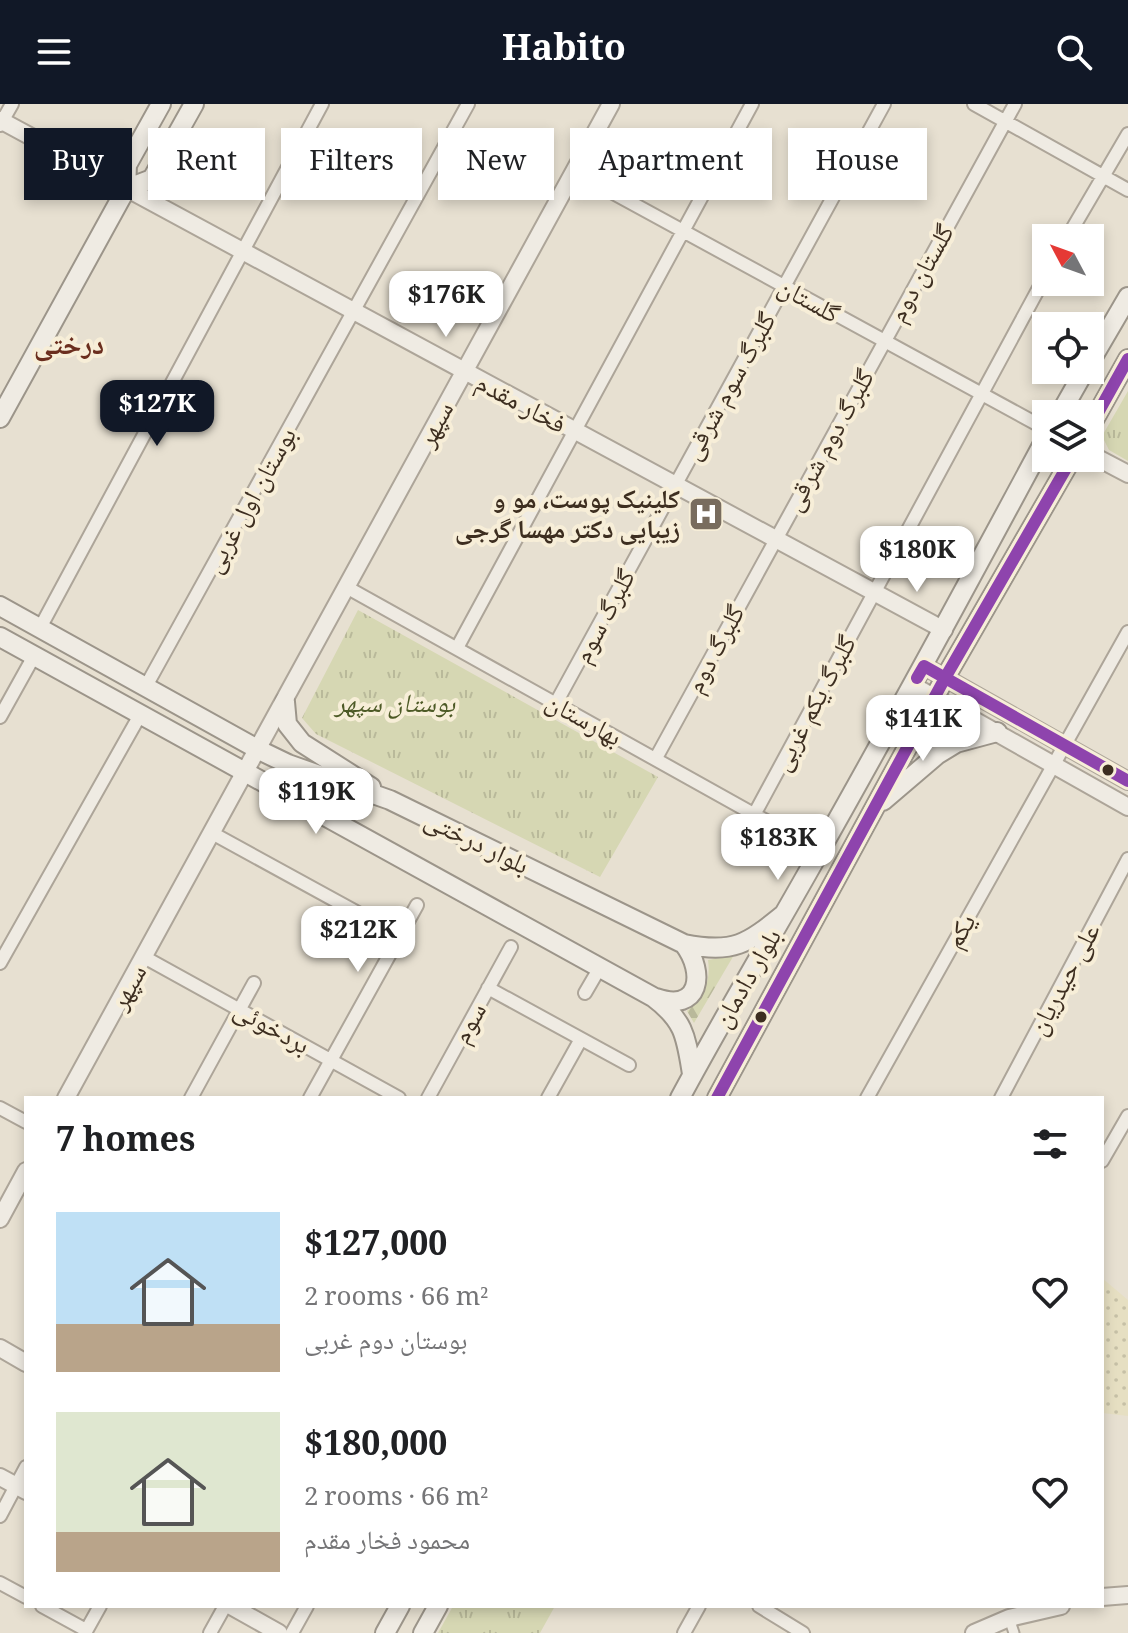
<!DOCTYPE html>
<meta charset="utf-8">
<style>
:root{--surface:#fff;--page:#f2f2f2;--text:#202124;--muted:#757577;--accent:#111827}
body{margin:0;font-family:Georgia,"Noto Naskh Arabic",serif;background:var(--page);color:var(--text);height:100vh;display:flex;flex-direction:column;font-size:30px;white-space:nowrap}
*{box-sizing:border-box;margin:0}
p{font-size:26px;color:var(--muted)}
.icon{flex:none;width:44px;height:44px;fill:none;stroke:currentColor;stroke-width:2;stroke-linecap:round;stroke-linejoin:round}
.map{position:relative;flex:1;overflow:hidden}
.sheet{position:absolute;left:24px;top:992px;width:1080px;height:512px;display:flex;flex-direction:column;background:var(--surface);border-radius:0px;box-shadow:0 4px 12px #0003}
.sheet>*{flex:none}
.banner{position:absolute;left:24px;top:24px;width:1080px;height:72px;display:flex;gap:16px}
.needle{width:52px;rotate:311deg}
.controls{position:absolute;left:1032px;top:120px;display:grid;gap:16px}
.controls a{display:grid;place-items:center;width:72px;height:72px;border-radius:0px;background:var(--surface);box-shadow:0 4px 12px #0003;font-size:40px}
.price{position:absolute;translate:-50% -68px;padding:0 18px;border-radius:16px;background:#fff;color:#222;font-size:26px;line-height:52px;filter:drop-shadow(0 2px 4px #0008)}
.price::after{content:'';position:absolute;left:50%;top:48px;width:24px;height:18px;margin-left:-12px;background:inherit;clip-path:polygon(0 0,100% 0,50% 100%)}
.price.on{background:var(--accent);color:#fff}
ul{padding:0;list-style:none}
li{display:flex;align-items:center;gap:24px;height:200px;padding:0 32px}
li span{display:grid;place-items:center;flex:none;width:224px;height:160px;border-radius:0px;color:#555}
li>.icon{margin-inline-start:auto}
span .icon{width:96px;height:96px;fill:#fffc;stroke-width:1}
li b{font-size:34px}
h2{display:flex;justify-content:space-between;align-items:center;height:96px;padding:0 32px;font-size:34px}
.tag{padding:0 28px;border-radius:0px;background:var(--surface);box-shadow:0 4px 12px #0003;font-size:28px;line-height:72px}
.tag.on{background:var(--accent);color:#fff}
header{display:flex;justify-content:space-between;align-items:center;height:104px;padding:0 32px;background:var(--accent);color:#fff;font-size:36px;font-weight:700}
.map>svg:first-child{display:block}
.farmland{fill:url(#farmland-dots)}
.forest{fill:url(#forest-firs)}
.park{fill:url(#park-tufts)}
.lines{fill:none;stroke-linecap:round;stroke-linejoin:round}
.pedestrian-casing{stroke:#ada599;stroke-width:13}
.minor-casing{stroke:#ada599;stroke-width:16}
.tertiary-casing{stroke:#ada599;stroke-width:20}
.secondary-casing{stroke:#9c958a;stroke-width:22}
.pedestrian{stroke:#efebe3;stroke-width:9}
.minor{stroke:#efebe3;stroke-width:12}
.tertiary{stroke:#efebe3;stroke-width:16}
.secondary{stroke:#efebe3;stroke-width:18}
.bus-1-casing{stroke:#f7eed8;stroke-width:18}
.bus-1{stroke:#8e44ad;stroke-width:12}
.bus-dot{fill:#3d2e20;stroke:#f7eed8;stroke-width:3}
.labels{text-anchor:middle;stroke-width:8;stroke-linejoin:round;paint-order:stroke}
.street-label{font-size:26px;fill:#3d2e20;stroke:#f7eed8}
.poi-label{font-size:26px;font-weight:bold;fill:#3d2e20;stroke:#f7eed8;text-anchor:end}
.park-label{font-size:26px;font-style:italic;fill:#4d5a26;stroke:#f7eed8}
.neighbourhood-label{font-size:28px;font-weight:bold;fill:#6b2e1e;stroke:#f7eed8}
</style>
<header><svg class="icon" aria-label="menu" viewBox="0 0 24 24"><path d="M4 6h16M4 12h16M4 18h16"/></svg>Habito<svg class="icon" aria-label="search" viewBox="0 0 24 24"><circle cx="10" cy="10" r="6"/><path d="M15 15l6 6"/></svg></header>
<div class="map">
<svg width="1128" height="1529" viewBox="0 0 1128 1529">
<defs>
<pattern id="farmland-dots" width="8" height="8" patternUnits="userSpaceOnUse" patternTransform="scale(2)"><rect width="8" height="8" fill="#e6dfc2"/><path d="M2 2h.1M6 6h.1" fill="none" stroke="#c6c0a6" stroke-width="1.8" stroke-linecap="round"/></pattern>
<pattern id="forest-firs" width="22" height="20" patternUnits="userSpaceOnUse" patternTransform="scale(2)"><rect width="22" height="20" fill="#d6d7b3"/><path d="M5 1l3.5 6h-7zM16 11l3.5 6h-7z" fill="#b9b99a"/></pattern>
<pattern id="park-tufts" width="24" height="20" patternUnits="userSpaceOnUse" patternTransform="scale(2)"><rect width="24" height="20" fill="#d6d7b3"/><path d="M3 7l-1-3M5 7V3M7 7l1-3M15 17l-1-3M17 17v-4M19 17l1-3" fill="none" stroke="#b9b99a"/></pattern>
</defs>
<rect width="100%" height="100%" fill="#e7e0d1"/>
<path class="farmland" d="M 1102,1174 L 1128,1196 L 1128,1312 L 1102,1309 Z"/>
<path class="forest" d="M 734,851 L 694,919 L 687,907 C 704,892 711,878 708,856 Z"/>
<path class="park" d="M 1128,287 L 1128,357 L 1109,346 L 1102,332 Z
M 358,506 L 658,673 L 600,773 L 316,630 L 302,614 Z
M 453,1502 L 555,1502 L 540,1529 L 438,1529 Z"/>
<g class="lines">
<g class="pedestrian-casing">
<path id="pedestrian" d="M 1009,1514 L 1014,1529"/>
</g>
<g class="minor-casing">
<path id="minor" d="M 974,0 L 1128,86
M 0,21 L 12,0
M 573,67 L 1046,325
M 1067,134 L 1128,30
M 348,484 L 820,747
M 40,524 L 322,0
M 457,544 L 752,0
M 145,584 L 468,0
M 556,599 L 884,0
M 0,613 L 34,552
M 656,654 L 1015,0
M 755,709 L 1046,171
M 212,729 L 400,832
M 144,853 L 399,994
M 0,859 L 140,611
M 488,884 L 629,961
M 585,889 L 599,865
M 191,994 L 254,879
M 310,994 L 417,801
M 428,994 L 511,843
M 548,994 L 581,935
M 867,994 L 1128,528
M 1001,994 L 1128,755
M 0,1004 L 26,1018
M 1102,1057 L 1128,1012
M 0,1412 L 26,1363
M 0,1479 L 26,1493
M 42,1502 L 86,1526
M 759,1502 L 803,1529
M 85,1529 L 100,1502
M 210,1529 L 225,1502
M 292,1529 L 307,1502
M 684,1529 L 699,1502"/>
</g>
<g class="tertiary-casing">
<path id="tertiary" d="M 0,16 L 944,526
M 1090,350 L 1128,370
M 924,562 L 1128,677
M 912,581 L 1128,703
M 66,994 L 611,0
M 0,1115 L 26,1067
M 0,1244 L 26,1259
M 0,1373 L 26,1387
M 1102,1493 L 1128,1491
M 231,1502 L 279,1529
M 974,1529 L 1009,1514 L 1061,1502"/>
</g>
<g class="secondary-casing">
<path id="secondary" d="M 126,85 L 152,75 L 194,0
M 1090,258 L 1128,193
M 1060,310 L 1085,266
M 0,314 L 126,85 L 127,61 L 161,0
M 1090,323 L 1128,255
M 0,502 L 259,646 L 288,660 L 390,696 L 684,840 C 734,850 747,840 784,810
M 0,533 L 653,893 C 685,917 686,933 692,970
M 285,598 L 287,620 L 302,639 L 371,683
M 883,697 L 938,650 L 956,639 L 997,628
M 656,894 C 700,909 706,869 684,840
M 680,994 C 725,910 774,829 821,745 C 898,609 972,472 1046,334
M 717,994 L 945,574 L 1072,354
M 385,1529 L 400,1502
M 423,1529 L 438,1502"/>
</g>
<use href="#pedestrian" class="pedestrian"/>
<use href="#minor" class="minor"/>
<use href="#tertiary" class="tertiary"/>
<use href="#secondary" class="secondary"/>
<g class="bus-1-casing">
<path id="bus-1" d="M 1090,323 L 1128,255
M 917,574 L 924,562 L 1128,677
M 717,994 L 945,574 L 1072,354"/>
</g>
<use href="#bus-1" class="bus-1"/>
</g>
<defs>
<g id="hospital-square" transform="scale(1.8)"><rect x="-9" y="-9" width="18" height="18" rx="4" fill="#786c5e" stroke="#f7eed8"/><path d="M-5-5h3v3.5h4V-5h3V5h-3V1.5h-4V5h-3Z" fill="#fff"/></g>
</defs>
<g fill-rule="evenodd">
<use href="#hospital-square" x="706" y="410"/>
</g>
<g class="bus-dot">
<circle cx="1108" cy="666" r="7"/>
<circle cx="761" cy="913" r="7"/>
</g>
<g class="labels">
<g class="street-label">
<text transform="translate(921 169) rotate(-61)" y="9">گلستان دوم</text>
<text transform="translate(809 196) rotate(29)" y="9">گلستان</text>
<text transform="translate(729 282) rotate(-61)" y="9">گلبرگ سوم شرقی</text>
<text transform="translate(521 299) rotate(28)" y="9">فخار مقدم</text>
<text transform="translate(435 320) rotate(-62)" y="9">سپهر</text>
<text transform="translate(829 336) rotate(-61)" y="9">گلبرگ دوم شرقی</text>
<text transform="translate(250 396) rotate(-61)" y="9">بوستان اول غربی</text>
<text transform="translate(604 512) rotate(-62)" y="9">گلبرگ سوم</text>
<text transform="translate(715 545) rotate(-62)" y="9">گلبرگ دوم</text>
<text transform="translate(814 599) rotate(-62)" y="9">گلبرگ یکم غربی</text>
<text transform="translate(584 615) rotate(29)" y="9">بهارستان</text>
<text transform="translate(477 738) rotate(26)" y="9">بلوار درختی</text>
<text transform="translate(960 827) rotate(-61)" y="9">یکم</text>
<text transform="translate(747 874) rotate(-60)" y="9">بلوار دادمان</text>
<text transform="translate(1064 875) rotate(-62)" y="9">علی حیدریان</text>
<text transform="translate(128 883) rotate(-61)" y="9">سپهر</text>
<text transform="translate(469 919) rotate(-61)" y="9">سوم</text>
<text transform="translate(272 923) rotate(29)" y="9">بردخوئی</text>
</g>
<g class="poi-label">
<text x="680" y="404">کلینیک پوست، مو و<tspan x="680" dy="30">زیبایی دکتر مهسا گرجی</tspan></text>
</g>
<g class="park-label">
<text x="395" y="608">بوستان سپهر</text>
</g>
<g class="neighbourhood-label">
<text x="69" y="250">درختی</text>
</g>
</g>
</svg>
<div class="controls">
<a><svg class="needle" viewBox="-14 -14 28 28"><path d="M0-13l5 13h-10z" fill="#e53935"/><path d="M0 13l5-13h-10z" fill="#757577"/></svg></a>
<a><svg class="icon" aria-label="locate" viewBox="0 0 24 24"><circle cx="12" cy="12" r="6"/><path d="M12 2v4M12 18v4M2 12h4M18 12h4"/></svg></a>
<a><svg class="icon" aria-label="layers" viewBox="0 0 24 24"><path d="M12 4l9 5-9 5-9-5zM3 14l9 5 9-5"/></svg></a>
</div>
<b class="price" style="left:446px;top:235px">$176K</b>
<b class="price on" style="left:157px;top:344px">$127K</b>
<b class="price" style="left:917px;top:490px">$180K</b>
<b class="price" style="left:923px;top:659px">$141K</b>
<b class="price" style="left:316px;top:732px">$119K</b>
<b class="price" style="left:778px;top:778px">$183K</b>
<b class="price" style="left:358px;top:870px">$212K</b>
<div class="banner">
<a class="tag on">Buy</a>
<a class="tag">Rent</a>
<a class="tag">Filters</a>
<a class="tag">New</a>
<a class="tag">Apartment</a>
<a class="tag">House</a>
</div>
<section class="sheet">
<h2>7 homes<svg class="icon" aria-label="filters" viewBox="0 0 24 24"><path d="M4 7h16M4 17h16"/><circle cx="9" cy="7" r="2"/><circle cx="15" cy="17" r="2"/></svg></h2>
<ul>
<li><span style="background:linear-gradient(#bfe0f5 70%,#b9a48a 0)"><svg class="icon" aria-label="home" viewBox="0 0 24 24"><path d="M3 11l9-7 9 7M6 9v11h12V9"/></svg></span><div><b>$127,000</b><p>2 rooms · 66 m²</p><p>بوستان دوم غربی</p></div><svg class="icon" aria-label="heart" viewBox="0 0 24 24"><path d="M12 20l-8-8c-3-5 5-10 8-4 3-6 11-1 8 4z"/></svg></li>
<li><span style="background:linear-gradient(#dfe7d0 75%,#b9a48a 0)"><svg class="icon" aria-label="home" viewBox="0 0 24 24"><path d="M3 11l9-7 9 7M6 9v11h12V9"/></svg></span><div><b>$180,000</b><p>2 rooms · 66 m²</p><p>محمود فخار مقدم</p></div><svg class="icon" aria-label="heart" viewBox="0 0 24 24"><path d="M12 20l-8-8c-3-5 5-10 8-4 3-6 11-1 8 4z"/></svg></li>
</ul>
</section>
</div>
